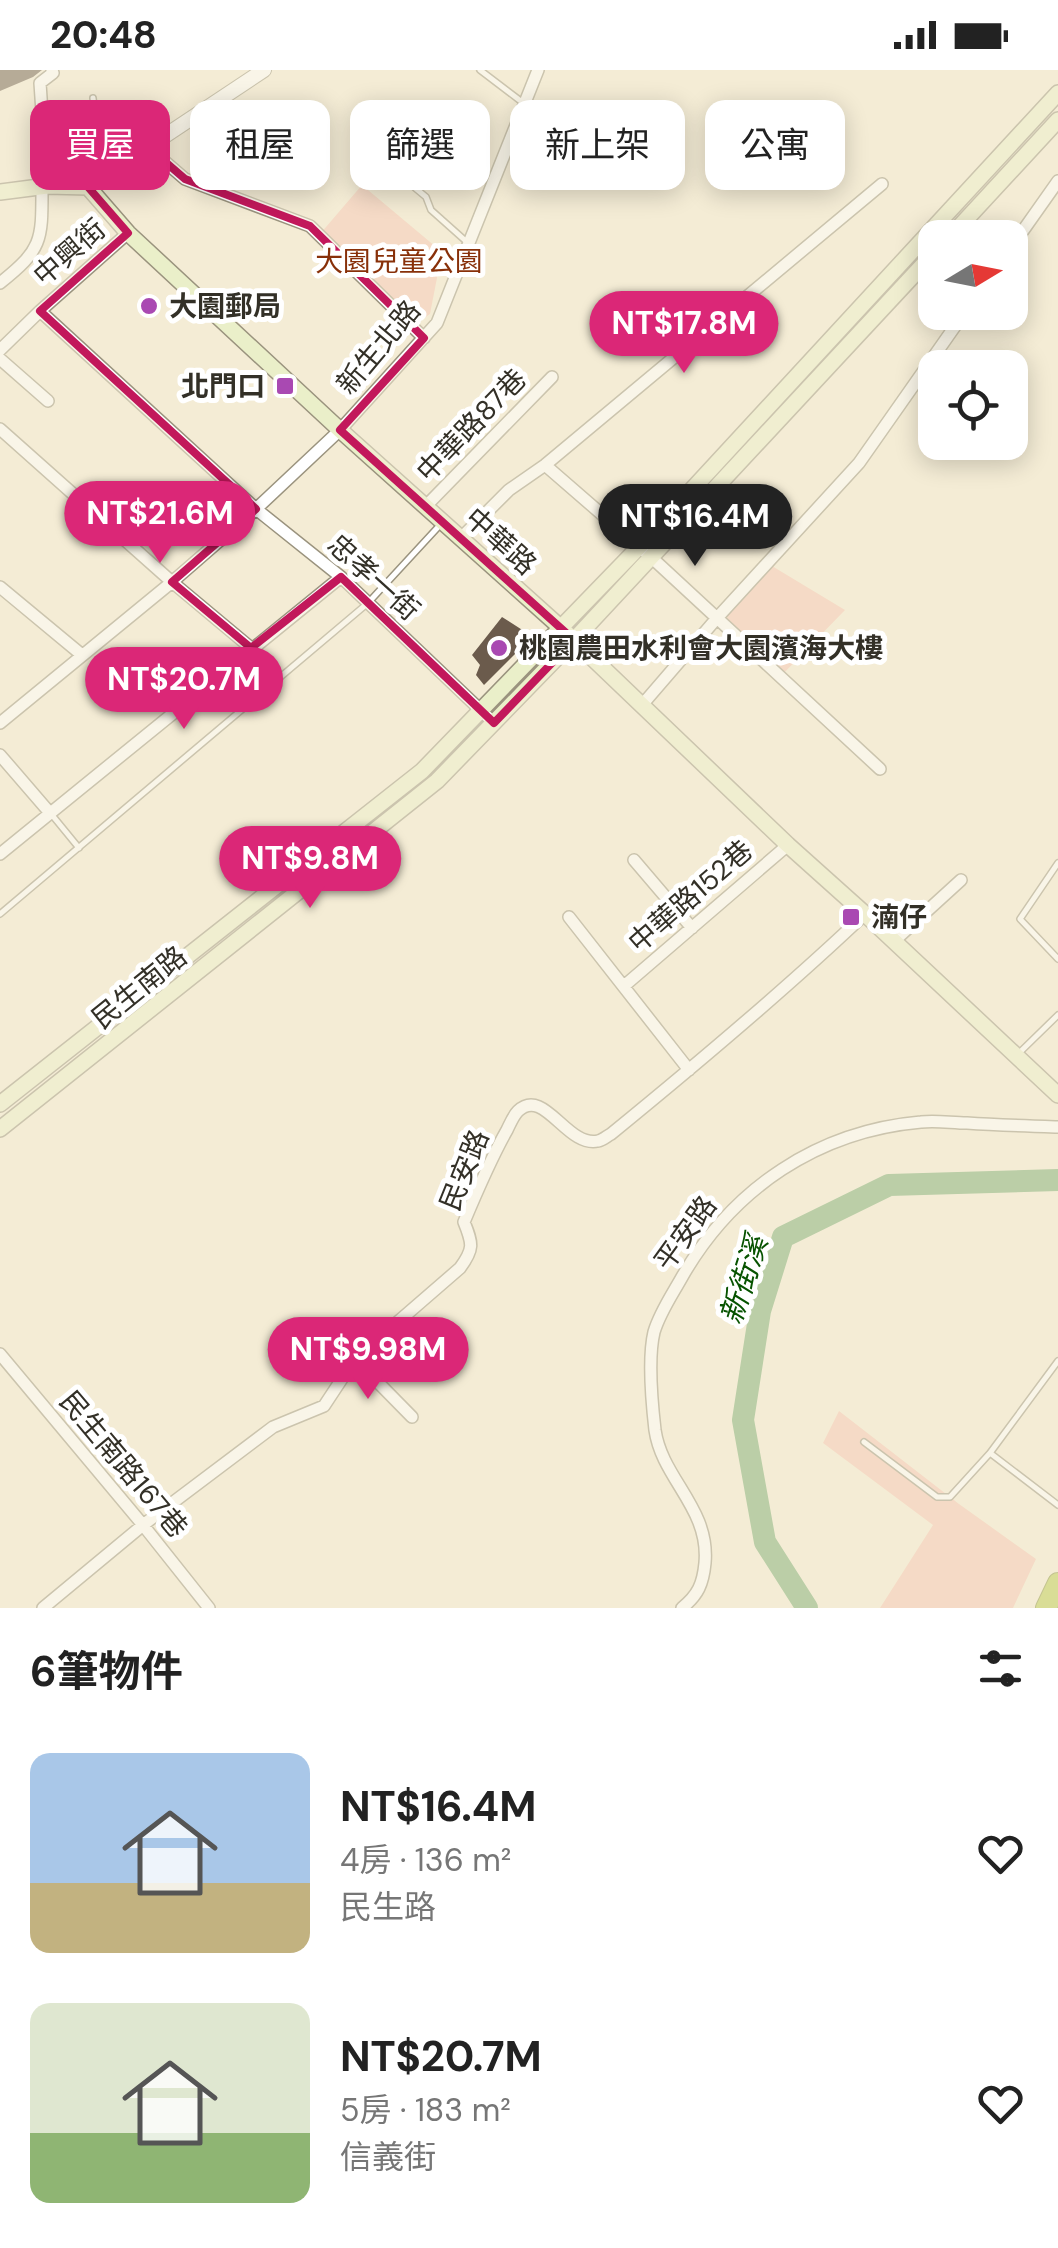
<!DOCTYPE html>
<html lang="zh-TW">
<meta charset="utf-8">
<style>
:root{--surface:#fff;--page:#f6f6f6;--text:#222;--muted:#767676;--accent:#db2777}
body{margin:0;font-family:"DM Sans","Noto Sans TC",sans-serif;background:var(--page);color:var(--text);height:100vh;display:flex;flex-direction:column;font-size:38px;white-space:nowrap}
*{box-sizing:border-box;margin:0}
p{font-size:32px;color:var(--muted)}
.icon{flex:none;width:55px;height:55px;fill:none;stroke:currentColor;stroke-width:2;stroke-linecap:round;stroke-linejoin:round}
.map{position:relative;height:1538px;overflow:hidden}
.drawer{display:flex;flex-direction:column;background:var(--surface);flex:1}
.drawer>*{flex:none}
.hud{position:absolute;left:30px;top:30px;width:1000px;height:90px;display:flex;gap:20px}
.needle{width:65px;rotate:80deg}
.controls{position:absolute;left:918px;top:150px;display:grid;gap:20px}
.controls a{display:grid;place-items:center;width:110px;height:110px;border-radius:20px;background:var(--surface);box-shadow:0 5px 25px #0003;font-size:50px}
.price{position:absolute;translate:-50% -85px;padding:0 22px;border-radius:35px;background:var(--accent);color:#fff;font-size:32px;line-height:65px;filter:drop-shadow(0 2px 5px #0008)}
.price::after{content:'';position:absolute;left:50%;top:60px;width:30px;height:22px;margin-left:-15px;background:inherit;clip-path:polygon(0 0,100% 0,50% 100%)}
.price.selected{background:#222;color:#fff}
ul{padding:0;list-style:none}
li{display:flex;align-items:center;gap:30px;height:250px;padding:0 30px}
li span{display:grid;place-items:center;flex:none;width:280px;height:200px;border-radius:20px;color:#555}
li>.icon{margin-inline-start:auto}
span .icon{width:120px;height:120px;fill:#fffc;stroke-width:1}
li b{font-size:42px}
h2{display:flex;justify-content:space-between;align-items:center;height:120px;padding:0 30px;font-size:42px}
.tag{padding:0 35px;border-radius:20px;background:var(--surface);box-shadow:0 5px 25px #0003;font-size:35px;line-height:90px}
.tag.selected{background:var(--accent);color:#fff}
.status{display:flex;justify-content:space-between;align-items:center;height:70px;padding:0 50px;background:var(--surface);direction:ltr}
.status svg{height:28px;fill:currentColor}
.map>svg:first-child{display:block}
.green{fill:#f5c4b3}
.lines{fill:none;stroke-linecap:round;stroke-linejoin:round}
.river{stroke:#75a86f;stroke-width:22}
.building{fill:#6b5b4c}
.service-casing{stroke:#9a937e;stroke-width:8}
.minor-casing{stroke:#9a937e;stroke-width:14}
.tertiary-casing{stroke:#9a937e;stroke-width:16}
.secondary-casing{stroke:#9a937e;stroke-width:18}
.motorway-casing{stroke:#89933e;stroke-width:22}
.service{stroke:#fff;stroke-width:5}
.minor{stroke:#fff;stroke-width:11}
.tertiary{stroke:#fff;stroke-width:14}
.secondary{stroke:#eaefc9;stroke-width:15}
.motorway{stroke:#b8c94b;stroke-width:20}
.marked{fill:none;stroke:#c2185b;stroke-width:8;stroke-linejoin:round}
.poi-dot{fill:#a949b2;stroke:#fff;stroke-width:4}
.labels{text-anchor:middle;stroke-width:10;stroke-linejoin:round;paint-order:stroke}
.street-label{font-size:28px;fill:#333027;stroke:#fff}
.park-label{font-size:28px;fill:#883009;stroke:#fff}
.poi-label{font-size:28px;font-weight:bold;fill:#333027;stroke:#fff;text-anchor:start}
.water-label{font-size:30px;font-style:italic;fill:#075300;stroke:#fff}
</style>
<div class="status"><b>20:48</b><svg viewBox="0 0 49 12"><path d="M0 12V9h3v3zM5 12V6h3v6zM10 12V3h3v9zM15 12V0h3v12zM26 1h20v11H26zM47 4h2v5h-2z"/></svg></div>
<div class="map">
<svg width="1058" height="1538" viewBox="0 0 1058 1538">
<rect width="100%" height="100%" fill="#f4ecd5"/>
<path class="green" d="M 362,115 L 442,182 L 430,244 L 417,253 L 320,164 Z
M 767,493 L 845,540 L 780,607 L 717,548 Z
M 839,1341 L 959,1434 L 1036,1489 L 1013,1538 L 880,1538 L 933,1455 L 823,1373 Z"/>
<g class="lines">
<path class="river" d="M 807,1538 L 765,1472 L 743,1350 L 760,1241 L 783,1167 L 889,1115 L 1058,1110"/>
</g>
<path class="building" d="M 0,0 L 42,0 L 33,7 L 0,21 Z
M 502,547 L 527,563 L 528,571 L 484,615 L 476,605 L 480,595 L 472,585 Z"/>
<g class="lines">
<g class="service-casing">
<path id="service" d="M 480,0 L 522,32
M 93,28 L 102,105
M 384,92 L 426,127 L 431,140 L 468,173
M 52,745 L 79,778
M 1058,793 L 1020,849 L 1058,889
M 0,844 L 368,533 L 440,455
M 1017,985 L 1058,945
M 1058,1291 L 990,1383 L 1058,1435
M 864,1372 L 937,1427 L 950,1427 L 990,1383"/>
</g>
<g class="minor-casing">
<path id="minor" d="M 148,77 L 185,109 L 310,156 L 424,268
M 47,116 L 40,13 L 53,3 L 52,0
M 1010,179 L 1058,111
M 0,213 C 43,179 42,170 42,117
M 40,241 L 256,439 L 341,507 L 494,653
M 0,280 L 40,241 L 128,163
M 0,289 L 48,331
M 0,359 L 172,512 L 251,578
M 545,395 L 651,487 L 880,699
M 425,437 L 552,307
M 460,469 L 509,420 L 545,395 L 882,114
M 0,517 L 82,585
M 642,635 L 717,548 L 859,393 L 965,242
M 0,653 L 172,512 L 256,439 L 340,360 L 437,253 L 538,0
M 0,685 L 50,743
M 0,784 L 341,507
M 634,790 L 692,858
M 569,847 L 689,1000
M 893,872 L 961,810
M 624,916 L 788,775
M 0,1284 L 143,1455 L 209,1538
M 355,1289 L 412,1347
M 43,1538 L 143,1455 L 273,1357 L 324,1336 L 355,1289 L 460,1198 C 474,1179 473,1174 464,1152 C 477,1121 490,1090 507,1060 C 510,1054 513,1046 518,1041 C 544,1016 567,1078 598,1071 C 603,1070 607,1066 611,1064 C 698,993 784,921 865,844
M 682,1538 C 698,1525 703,1514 705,1493 C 710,1438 662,1409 655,1360 C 652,1334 648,1287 654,1262 C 660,1242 672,1225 682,1207 C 733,1118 818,1061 921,1052 C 936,1050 952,1053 967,1053 C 997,1055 1028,1056 1058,1057"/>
</g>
<g class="tertiary-casing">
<path id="tertiary" d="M 88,117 L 264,0"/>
</g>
<g class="secondary-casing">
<path id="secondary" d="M 0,122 L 47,116 L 88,117 L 128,163 L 340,360 L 560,557 L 788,775 L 865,844 L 1058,1025
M 949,168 L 1058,50
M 0,1034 L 422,701 L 639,477 L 1058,23
M 0,1059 L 437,711 L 574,570 L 935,182"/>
</g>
<g class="motorway-casing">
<path id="motorway" d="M 1046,1538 L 1058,1513"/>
</g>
<use href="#service" class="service"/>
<use href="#minor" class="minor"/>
<use href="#tertiary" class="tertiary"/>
<use href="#secondary" class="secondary"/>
<use href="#motorway" class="motorway"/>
</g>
<path d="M0 0H1058V1538H0ZM 148,77 L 185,109 L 310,156 L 424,268 L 340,360 L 574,570 L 494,653 L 341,507 L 251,578 L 172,512 L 256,439 L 40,241 L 128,163 L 88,117 Z" fill="#f4ecd5" fill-opacity=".55" fill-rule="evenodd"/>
<path class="marked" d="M 148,77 L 185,109 L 310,156 L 424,268 L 340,360 L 574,570 L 494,653 L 341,507 L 251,578 L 172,512 L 256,439 L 40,241 L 128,163 L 88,117 Z"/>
<g class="poi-dot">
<circle cx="149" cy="236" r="10"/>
<rect x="275" y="306" width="20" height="20" rx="5"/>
<circle cx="499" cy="578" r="10"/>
<rect x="841" y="837" width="20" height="20" rx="5"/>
</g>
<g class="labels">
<g class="street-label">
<text transform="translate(69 182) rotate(-41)" y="10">中興街</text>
<text transform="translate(378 277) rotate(-50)" y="10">新生北路</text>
<text transform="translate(471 355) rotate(-46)" y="10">中華路87巷</text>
<text transform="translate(501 471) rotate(42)" y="10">中華路</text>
<text transform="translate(374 507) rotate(42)" y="10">忠孝一街</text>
<text transform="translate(690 826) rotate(-41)" y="10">中華路152巷</text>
<text transform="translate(139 917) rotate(-39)" y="10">民生南路</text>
<text transform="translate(464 1100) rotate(-68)" y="10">民安路</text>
<text transform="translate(685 1163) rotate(-54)" y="10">平安路</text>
<text transform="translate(124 1394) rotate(50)" y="10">民生南路167巷</text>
</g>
<g class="park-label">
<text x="399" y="201">大園兒童公園</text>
</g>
<g class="poi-label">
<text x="169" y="246">大園郵局</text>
<text x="265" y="326" text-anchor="end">北門口</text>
<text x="519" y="588">桃園農田水利會大園濱海大樓</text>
<text x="871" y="857">湳仔</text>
</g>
<g class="water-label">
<text transform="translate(744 1210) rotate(-72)" y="10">新街溪</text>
</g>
</g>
</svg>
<div class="controls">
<a><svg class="needle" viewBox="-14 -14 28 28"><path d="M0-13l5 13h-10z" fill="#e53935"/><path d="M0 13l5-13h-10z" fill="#767676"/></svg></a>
<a><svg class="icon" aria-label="locate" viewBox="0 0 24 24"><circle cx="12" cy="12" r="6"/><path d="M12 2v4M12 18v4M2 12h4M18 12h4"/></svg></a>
</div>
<b class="price" style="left:684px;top:306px">NT$17.8M</b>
<b class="price" style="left:160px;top:496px">NT$21.6M</b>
<b class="price selected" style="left:695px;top:499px">NT$16.4M</b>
<b class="price" style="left:184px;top:662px">NT$20.7M</b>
<b class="price" style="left:310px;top:841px">NT$9.8M</b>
<b class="price" style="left:368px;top:1332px">NT$9.98M</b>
<div class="hud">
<a class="tag selected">買屋</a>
<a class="tag">租屋</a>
<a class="tag">篩選</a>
<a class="tag">新上架</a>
<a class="tag">公寓</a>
</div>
</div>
<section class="drawer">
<h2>6筆物件<svg class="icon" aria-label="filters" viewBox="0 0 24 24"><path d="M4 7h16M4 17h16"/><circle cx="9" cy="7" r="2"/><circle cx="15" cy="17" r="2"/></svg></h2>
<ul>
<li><span style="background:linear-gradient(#a9c7e8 65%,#c2b280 0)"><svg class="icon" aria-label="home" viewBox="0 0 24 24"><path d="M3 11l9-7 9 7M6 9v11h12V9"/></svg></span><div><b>NT$16.4M</b><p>4房 · 136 m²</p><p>民生路</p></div><svg class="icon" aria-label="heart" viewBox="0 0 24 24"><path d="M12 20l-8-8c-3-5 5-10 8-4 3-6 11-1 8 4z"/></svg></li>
<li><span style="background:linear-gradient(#dfe7d0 65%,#8fb573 0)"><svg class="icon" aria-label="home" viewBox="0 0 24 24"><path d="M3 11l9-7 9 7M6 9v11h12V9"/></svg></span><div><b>NT$20.7M</b><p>5房 · 183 m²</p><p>信義街</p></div><svg class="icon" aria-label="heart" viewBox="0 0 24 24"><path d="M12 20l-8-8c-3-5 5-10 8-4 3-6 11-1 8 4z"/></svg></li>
</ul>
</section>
